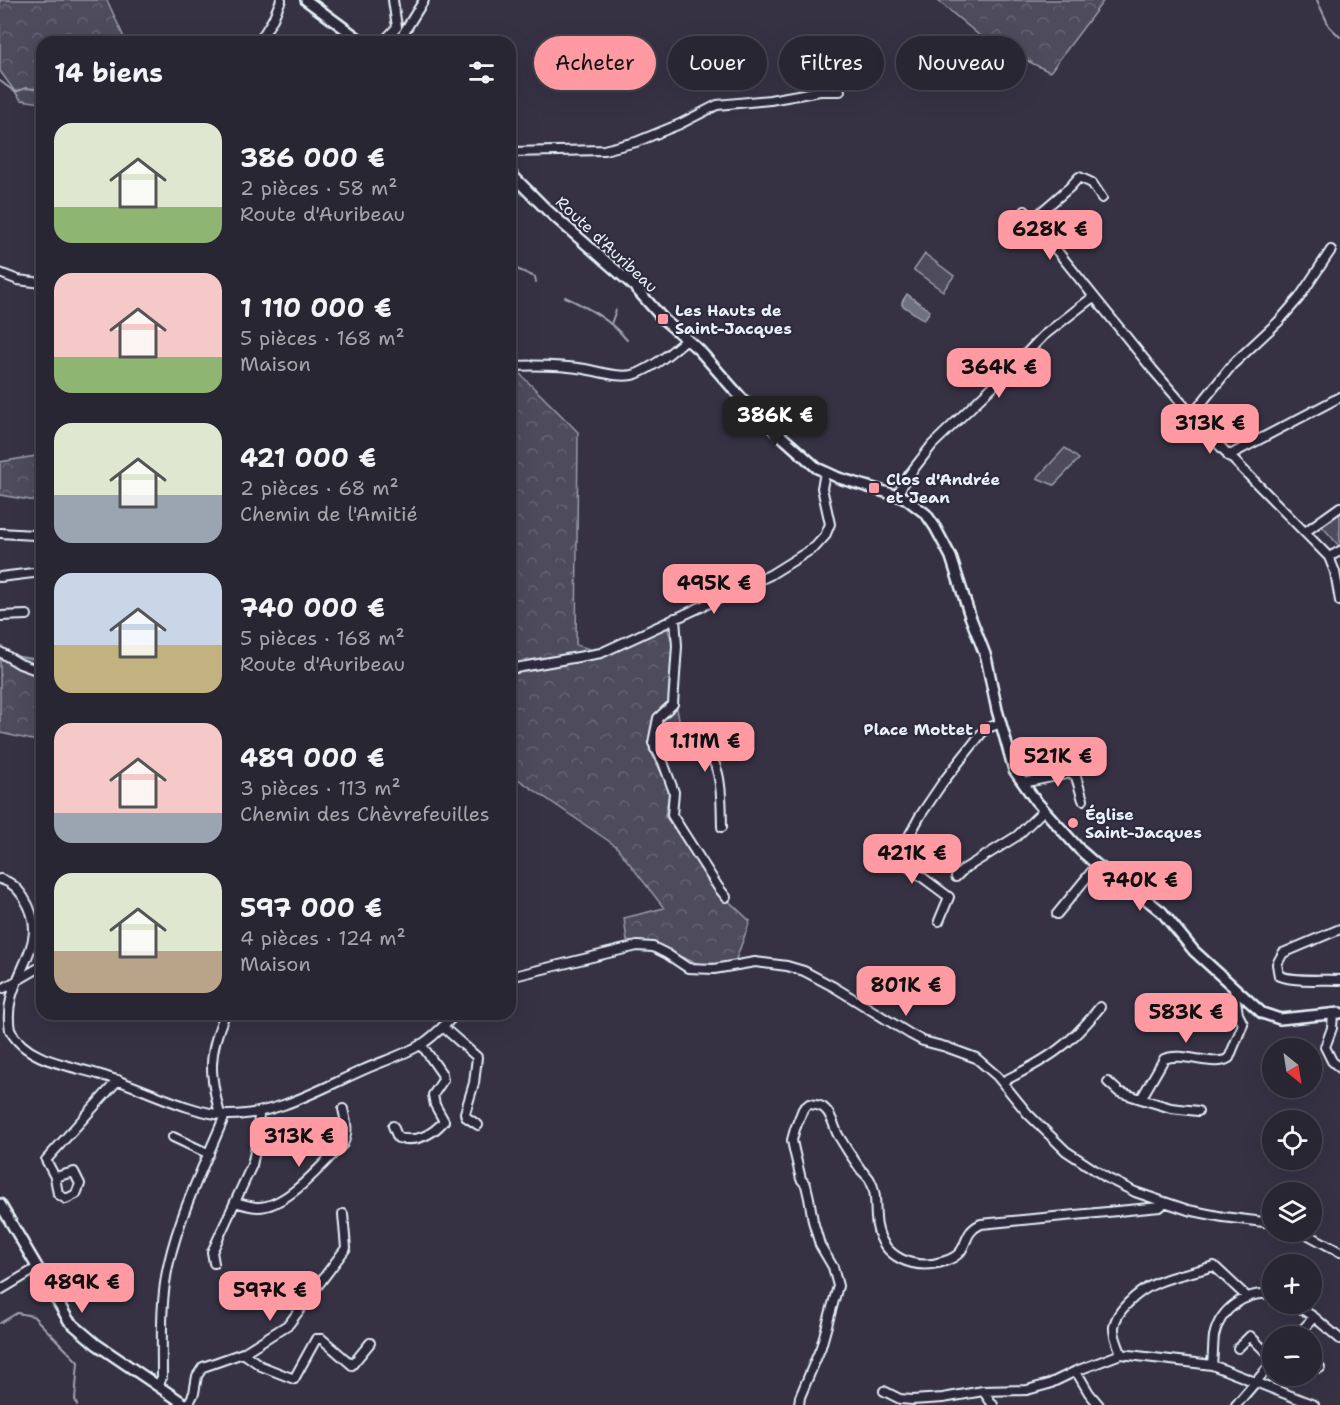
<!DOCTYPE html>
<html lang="fr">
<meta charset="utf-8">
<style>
:root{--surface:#282633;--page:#34323f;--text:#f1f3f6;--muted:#a5a5ac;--line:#44434e;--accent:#ff9aa2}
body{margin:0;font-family:"Shantell Sans",sans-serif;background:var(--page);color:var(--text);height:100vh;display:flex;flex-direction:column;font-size:22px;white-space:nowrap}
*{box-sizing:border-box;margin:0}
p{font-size:20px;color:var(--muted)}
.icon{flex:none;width:33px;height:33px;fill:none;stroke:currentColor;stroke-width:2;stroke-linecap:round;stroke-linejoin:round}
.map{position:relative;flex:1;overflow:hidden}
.side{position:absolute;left:36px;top:36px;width:480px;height:984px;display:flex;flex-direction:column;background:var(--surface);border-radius:18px;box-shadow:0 6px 24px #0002,0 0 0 2px var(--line)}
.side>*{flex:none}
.guide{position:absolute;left:534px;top:36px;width:570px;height:54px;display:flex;gap:12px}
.needle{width:39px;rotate:150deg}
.buttons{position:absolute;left:1262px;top:1038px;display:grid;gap:12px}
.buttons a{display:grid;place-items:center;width:60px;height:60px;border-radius:50%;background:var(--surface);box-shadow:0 6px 24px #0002,0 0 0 2px var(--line);font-size:30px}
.price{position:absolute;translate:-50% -51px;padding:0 14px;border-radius:12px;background:var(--accent);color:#111;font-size:20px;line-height:39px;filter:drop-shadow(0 2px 3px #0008)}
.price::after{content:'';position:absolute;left:50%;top:36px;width:18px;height:14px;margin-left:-9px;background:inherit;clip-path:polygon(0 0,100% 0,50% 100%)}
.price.on{background:#222;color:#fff}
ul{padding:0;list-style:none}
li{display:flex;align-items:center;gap:18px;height:150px;padding:0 18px}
li span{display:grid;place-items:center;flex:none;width:168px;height:120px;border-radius:18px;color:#555}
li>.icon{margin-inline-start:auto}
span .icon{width:72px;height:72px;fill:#fffc;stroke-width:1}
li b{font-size:26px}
h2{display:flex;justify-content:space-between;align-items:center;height:72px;padding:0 18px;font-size:26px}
.tag{padding:0 21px;border-radius:27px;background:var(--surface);box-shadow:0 6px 24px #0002,0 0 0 2px var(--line);font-size:21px;line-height:54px}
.tag.on{background:var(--accent);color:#111}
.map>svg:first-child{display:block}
.grass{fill:#4d4b5c;stroke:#9a9eaa;stroke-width:1.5}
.forest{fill:url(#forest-crowns);stroke:#9a9eaa;stroke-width:1.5}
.water{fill:#70717f;stroke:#a0a4af;stroke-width:1.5}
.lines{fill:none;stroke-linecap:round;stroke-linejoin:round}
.stream{stroke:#a0a4af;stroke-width:2}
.minor-casing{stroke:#e8f1f8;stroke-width:12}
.tertiary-casing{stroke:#e8f1f8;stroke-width:14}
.minor{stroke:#2f2a3d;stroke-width:8}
.tertiary{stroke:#2f2a3d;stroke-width:9}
.poi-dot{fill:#ff9aa2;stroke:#2f2a3d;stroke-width:2}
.labels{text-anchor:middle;stroke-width:4.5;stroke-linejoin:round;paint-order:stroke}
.street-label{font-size:16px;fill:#e8f1f8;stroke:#2f2a3d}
.poi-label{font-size:16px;font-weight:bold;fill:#e8f1f8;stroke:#2f2a3d;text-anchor:start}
</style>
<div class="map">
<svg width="1340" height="1405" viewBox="0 0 1340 1405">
<defs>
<pattern id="forest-crowns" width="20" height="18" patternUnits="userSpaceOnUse" patternTransform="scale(1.5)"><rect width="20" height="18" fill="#4d4b5c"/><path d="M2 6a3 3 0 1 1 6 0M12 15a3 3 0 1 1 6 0" fill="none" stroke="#676574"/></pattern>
</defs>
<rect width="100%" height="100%" fill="#363244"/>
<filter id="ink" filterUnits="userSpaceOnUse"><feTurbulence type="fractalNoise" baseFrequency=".0167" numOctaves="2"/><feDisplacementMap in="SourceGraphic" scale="12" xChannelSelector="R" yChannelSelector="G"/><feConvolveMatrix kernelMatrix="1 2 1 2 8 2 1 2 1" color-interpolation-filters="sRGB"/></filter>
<g filter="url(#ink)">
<path class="grass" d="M 925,254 L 954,276 L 943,291 L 914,270 Z
M 1065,448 L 1079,459 L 1054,485 L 1037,478 Z"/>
<path class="forest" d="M 0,0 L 107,0 L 126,42 L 42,42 L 42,103 L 21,100 L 0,71 Z
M 937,0 L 1104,0 L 1050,72 L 985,40 Z
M 517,371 L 578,432 L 576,645 L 596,651 L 667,626 L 673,645 L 670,676 L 681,728 L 651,732 L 650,750 L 670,790 L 665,816 L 720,893 L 750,921 L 735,962 L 706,967 L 652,945 L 627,941 L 624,918 L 664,908 L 616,846 L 512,775 L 510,767 L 510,372 Z
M 42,455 L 42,502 L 0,495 L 0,462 Z
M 1340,512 L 1340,545 L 1339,546 L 1321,525 Z
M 0,654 L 42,660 L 42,742 L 0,733 Z"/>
<path class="water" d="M 907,294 L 930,311 L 924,320 L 902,305 L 902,302 Z"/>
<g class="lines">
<path class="stream" d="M 1317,0 L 1329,26 L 1340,37
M 0,81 L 15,92 L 26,88 L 42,90
M 510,266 L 535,277 L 536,282
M 565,297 C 589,308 610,320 627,340
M 611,324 L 616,310
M 0,1323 L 17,1313 L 33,1316 L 78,1362 L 75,1400 L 77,1405"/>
<g class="minor-casing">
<path id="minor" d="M 259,42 L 273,19 L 281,0
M 383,42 L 397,27 L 393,0
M 398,42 L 424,0
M 510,152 L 604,150 L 636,142 L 680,124 L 717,105 L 770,100 L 820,91 L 840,91
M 1025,211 L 1153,370 L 1212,438 L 1329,557 L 1335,572 L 1340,601
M 1032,220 L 1070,187 L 1079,177 L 1092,183 L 1102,198
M 0,273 L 18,280 L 42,283
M 510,366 C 535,365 560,365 585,369 C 601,372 621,379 636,374 C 656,366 671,352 687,339
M 1192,415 L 1232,365 L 1279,321 L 1299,298 L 1331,250
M 1228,456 L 1340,397
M 897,495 L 909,475 L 932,445 L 1021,359 L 1043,336 L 1093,297
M 1305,532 L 1340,507
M 0,533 L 34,535
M 1329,557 L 1340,551
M 0,577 L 33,573
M 0,616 L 27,615
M 675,618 L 677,646 L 673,704 L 658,718 L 653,743 L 663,762 L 674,792 L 672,815 L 718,887 L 726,897
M 0,652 L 20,664 L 42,672
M 510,669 L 601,653 L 770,575 L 815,547 L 825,536 L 830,524 L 822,488 L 825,473
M 655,749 C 667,748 681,745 693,746 C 725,750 721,803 722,827
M 1023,783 L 1071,773 L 1076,777 L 1083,800
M 956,877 L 964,869 L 1017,836 L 1044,810
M 0,879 C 12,882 18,889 24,898 C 56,948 0,975 10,1030 C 26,1061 69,1065 101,1075 C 137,1085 191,1114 226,1115 C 275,1116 320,1089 363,1070 C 383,1061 404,1055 422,1044 C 435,1036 445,1024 456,1014
M 1057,914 L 1097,865
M 939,921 L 949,897 L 903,863 L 899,859 L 899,854 L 920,816 L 943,782 L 985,729 L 1001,723
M 1340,929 L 1283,953 L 1277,964 L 1279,976 C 1298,982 1320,979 1340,980
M 510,977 L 637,946 L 653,947 L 667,954 L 688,968 L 714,969 L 755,962 L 787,966 L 804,971 L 834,987 L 910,1034 L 923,1041 L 946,1047 L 976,1058 L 997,1076 L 1028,1114 L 1066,1151 L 1107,1178 L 1135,1192 L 1188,1210 L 1223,1217 L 1272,1223
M 4,988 L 42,966
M 1333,1013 L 1332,1028 L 1325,1047 L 1332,1061 L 1340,1068
M 443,1027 L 477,1057 L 474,1083 L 465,1113 L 466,1117 L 478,1125
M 1002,1082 C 1046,1060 1070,1046 1100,1007
M 1108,1082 L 1119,1092 L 1141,1099 L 1164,1059 C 1183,1051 1214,1068 1229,1058 L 1243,1024 L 1238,1014 L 1234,989
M 1141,1099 L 1171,1108 L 1198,1111
M 220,1114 C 209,1073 208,1054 225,1014
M 393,1126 L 398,1138 C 417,1142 431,1136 444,1121 L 435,1105 L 433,1095 L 443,1080 L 442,1074 L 421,1044
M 173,1137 L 209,1154
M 55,1177 L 74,1172 L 80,1184 L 76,1194 L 66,1199 L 58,1194 L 55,1177 L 46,1160 L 118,1080
M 235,1202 C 242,1204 251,1207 258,1207 C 288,1207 323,1163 343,1144 C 349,1131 346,1122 343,1109
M 1303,1232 L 1340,1252
M 214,1263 L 212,1252 L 252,1165 L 258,1138 L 259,1112
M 0,1290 L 37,1268
M 1294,1304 L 1314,1317 L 1340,1339
M 1297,1336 L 1314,1317
M 1238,1348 L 1250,1336 L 1272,1358
M 243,1353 L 261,1366 L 294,1379 L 316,1339 L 322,1339 L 352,1365 L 370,1343
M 1121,1354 C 1119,1346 1113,1336 1114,1327 C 1115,1318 1122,1309 1128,1303 C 1153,1277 1182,1276 1214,1266 L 1246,1296
M 1311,1359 L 1320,1368
M 1212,1365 C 1213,1356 1213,1345 1214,1336 C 1220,1309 1245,1291 1272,1294
M 1076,1371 L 1089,1393 L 1099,1405
M 158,1386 L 162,1377 C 162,1339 160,1299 169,1262 C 181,1210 205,1164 225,1115
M 884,1391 L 900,1399 L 912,1400 L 943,1398 L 983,1391 L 1027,1390 L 1049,1384 L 1076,1371 L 1121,1354 L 1212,1365 L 1314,1405
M 983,1391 L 993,1405
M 188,1405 L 194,1393 L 197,1376 L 203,1367 L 243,1353 L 289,1324 L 346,1248 L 343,1214
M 799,1405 L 800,1397 L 821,1347 L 838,1286 L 833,1267 L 820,1245 L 813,1221 L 809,1198 L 806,1185 L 801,1179 L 794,1150 L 792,1140 L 795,1129 L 803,1109 L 809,1104 C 816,1105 822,1105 826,1110 C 832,1116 834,1127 838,1135 C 845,1147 853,1159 861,1170 C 864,1173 868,1176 870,1180 C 878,1194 874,1211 877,1226 C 883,1258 914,1271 945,1261 C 973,1252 958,1235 981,1224 L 1160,1207 L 1164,1203
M 1236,1405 L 1272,1363"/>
</g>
<g class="tertiary-casing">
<path id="tertiary" d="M 306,0 L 363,42
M 510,173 L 547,210 L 634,286 L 664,320 L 699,350 L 751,409 L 817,468 L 839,478 L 905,498 L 926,514 L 935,527 L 951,557 L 970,616 L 986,657 L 997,710 L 1014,770 L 1035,800 L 1080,850 L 1097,865 L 1136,891 L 1162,912 L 1194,951 L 1262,1013 L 1280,1019 L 1340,1013
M 0,1204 L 69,1321 L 96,1344 L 186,1405"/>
</g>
<use href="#minor" class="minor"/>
<use href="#tertiary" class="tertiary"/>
</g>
</g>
<g class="poi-dot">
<rect x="657" y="313" width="12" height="12" rx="3"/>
<rect x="868" y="482" width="12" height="12" rx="3"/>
<rect x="979" y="723" width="12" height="12" rx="3"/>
<circle cx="1073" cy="823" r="6"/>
</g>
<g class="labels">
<g class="street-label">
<text transform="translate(607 244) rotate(43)" y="6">Route d'Auribeau</text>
</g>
<g class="poi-label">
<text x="675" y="316">Les Hauts de<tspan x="675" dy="18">Saint-Jacques</tspan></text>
<text x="886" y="485">Clos d'Andrée<tspan x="886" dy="18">et Jean</tspan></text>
<text x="973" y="735" text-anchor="end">Place Mottet</text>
<text x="1085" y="820">Église<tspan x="1085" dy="18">Saint-Jacques</tspan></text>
</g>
</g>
</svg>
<div class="buttons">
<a><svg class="needle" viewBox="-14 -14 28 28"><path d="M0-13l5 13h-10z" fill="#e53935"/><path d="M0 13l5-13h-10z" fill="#a5a5ac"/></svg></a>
<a><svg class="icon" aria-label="locate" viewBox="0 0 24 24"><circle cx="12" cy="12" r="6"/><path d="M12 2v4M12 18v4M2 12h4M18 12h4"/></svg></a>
<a><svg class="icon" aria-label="layers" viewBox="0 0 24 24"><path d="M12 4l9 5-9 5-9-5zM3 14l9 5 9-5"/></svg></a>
<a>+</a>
<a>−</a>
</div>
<b class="price" style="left:1050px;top:261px">628K €</b>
<b class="price" style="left:999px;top:399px">364K €</b>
<b class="price on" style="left:775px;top:447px">386K €</b>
<b class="price" style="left:1210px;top:455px">313K €</b>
<b class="price" style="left:714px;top:615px">495K €</b>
<b class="price" style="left:705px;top:773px">1.11M €</b>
<b class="price" style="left:1058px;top:788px">521K €</b>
<b class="price" style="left:912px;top:885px">421K €</b>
<b class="price" style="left:1140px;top:912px">740K €</b>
<b class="price" style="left:906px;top:1017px">801K €</b>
<b class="price" style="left:1186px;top:1044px">583K €</b>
<b class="price" style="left:299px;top:1168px">313K €</b>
<b class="price" style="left:82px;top:1314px">489K €</b>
<b class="price" style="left:270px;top:1322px">597K €</b>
<div class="guide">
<a class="tag on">Acheter</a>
<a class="tag">Louer</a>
<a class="tag">Filtres</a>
<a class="tag">Nouveau</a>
</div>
<section class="side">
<h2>14 biens<svg class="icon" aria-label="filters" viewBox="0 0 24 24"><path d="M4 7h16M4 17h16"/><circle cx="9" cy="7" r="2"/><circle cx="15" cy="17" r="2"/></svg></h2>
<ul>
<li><span style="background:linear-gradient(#dfe7d0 70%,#8fb573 0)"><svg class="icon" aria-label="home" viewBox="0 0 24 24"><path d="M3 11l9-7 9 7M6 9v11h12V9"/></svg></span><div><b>386 000 €</b><p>2 pièces · 58 m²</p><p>Route d'Auribeau</p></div></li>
<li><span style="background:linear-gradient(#f6c9c9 70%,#8fb573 0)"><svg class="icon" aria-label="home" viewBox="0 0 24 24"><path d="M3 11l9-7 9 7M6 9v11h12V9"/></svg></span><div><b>1 110 000 €</b><p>5 pièces · 168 m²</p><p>Maison</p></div></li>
<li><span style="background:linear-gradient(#dfe7d0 60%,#9aa5b1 0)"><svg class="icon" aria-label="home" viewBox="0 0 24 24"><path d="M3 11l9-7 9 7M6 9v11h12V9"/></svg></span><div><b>421 000 €</b><p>2 pièces · 68 m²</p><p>Chemin de l'Amitié</p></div></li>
<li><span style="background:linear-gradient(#c9d6e8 60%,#c2b280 0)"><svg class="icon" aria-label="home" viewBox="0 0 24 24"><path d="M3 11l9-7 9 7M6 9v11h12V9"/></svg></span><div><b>740 000 €</b><p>5 pièces · 168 m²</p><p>Route d'Auribeau</p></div></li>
<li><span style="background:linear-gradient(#f6c9c9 75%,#9aa5b1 0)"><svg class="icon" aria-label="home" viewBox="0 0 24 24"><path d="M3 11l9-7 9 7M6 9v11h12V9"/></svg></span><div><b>489 000 €</b><p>3 pièces · 113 m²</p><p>Chemin des Chèvrefeuilles</p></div></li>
<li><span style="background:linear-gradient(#dfe7d0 65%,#b9a48a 0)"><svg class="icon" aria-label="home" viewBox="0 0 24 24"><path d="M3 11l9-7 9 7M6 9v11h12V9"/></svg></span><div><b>597 000 €</b><p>4 pièces · 124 m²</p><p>Maison</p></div></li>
</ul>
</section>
</div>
